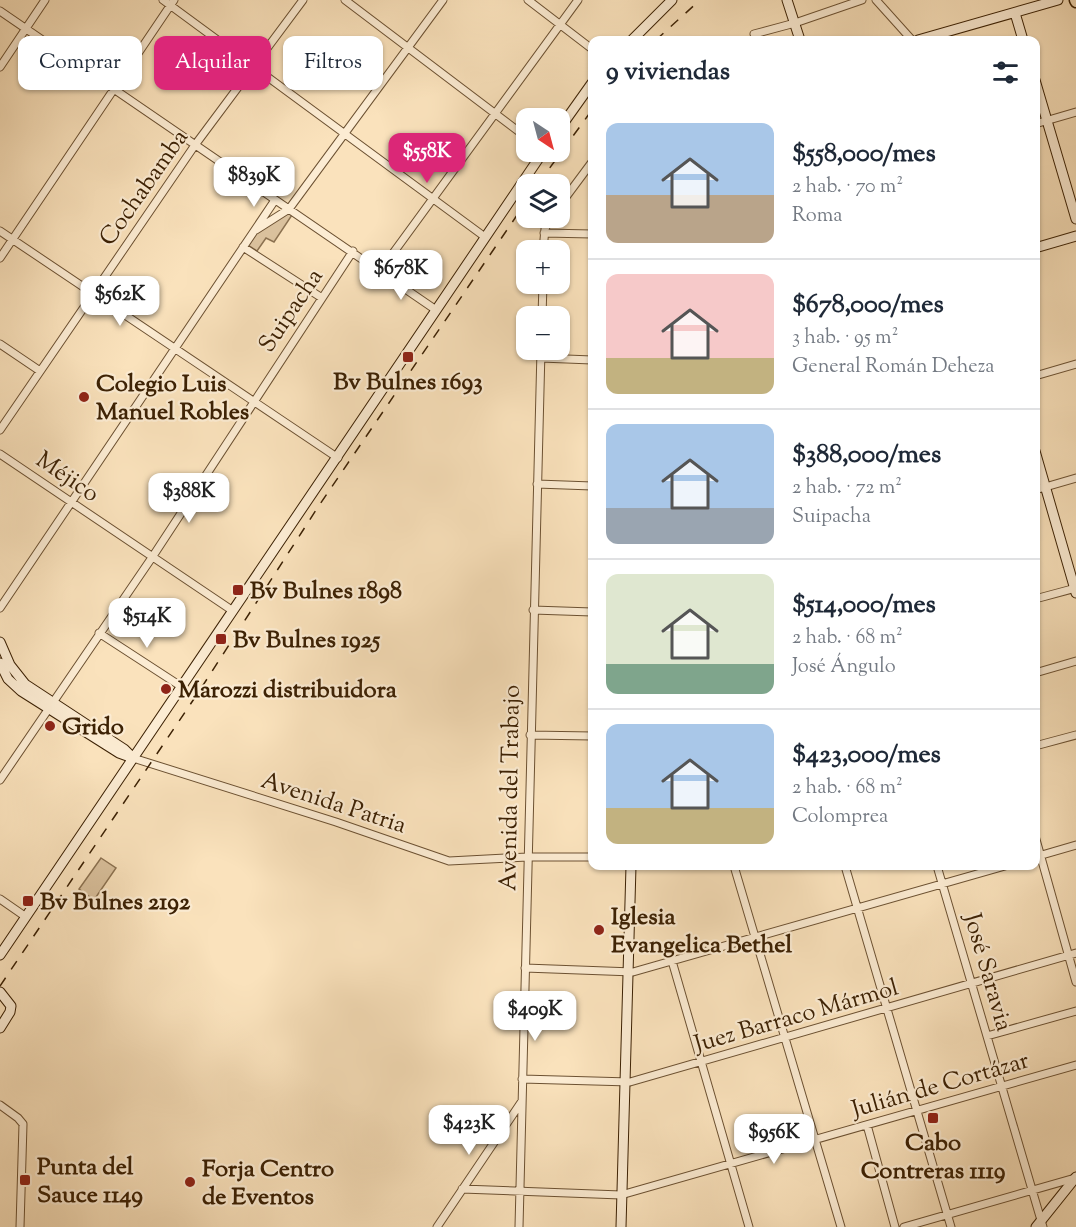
<!DOCTYPE html>
<html lang="es">
<meta charset="utf-8">
<style>
:root{--surface:#fff;--page:#f2f2f3;--text:#1f2937;--muted:#747a83;--line:#e0e1e3;--accent:#db2777}
body{margin:0;font-family:"Sorts Mill Goudy",serif;background:var(--page);color:var(--text);height:100vh;display:flex;flex-direction:column;font-size:22px;white-space:nowrap}
*{box-sizing:border-box;margin:0}
p{font-size:20px;color:var(--muted)}
.icon{flex:none;width:33px;height:33px;fill:none;stroke:currentColor;stroke-width:2;stroke-linecap:round;stroke-linejoin:round}
.map{position:relative;flex:1;overflow:hidden}
.panel{position:absolute;left:588px;top:36px;width:452px;height:834px;display:flex;flex-direction:column;background:var(--surface);border-radius:12px;box-shadow:0 2px 4px #0004}
.panel>*{flex:none}
.top-card{position:absolute;left:18px;top:36px;width:480px;height:54px;display:flex;gap:12px}
.needle{width:39px;rotate:144deg}
.tools{position:absolute;left:516px;top:108px;display:grid;gap:12px}
.tools a{display:grid;place-items:center;width:54px;height:54px;border-radius:12px;background:var(--surface);box-shadow:0 2px 4px #0004;font-size:30px}
.price{position:absolute;translate:-50% -51px;padding:0 14px;border-radius:12px;background:#fff;color:#222;font-size:20px;line-height:39px;filter:drop-shadow(0 2px 3px #0008)}
.price::after{content:'';position:absolute;left:50%;top:36px;width:18px;height:14px;margin-left:-9px;background:inherit;clip-path:polygon(0 0,100% 0,50% 100%)}
.price.on{background:var(--accent);color:#fff}
ul{padding:0;list-style:none}
li{display:flex;align-items:center;gap:18px;height:150px;padding:0 18px}
li+li{border-top:2px solid var(--line)}
li span{display:grid;place-items:center;flex:none;width:168px;height:120px;border-radius:12px;color:#555}
li>.icon{margin-inline-start:auto}
span .icon{width:72px;height:72px;fill:#fffc;stroke-width:1}
li b{font-size:26px}
h2{display:flex;justify-content:space-between;align-items:center;height:72px;padding:0 18px;font-size:26px}
.pill{padding:0 21px;border-radius:12px;background:var(--surface);box-shadow:0 2px 4px #0004;font-size:21px;line-height:54px}
.pill.on{background:var(--accent);color:#fff}
.map>svg:first-child{display:block}
.green{fill:#dac19d;stroke:#8b7150;stroke-width:1.5}
.lines{fill:none;stroke-linecap:round;stroke-linejoin:round}
.street-casing{stroke:#6c5132;stroke-width:9}
.secondary-casing{stroke:#3c2104;stroke-width:11}
.primary-casing{stroke:#3c2104;stroke-width:13}
.street{stroke:#fcecd3;stroke-width:7}
.secondary{stroke:#fcecd3;stroke-width:9}
.primary{stroke:#fae2bc;stroke-width:10}
.rail{stroke:#3c2104;stroke-width:1.5;stroke-dasharray:10 10;stroke-linecap:butt}
.poi-dot{fill:#8f2418;stroke:#fcecd3;stroke-width:2}
.labels{text-anchor:middle;stroke-width:4.5;stroke-linejoin:round;paint-order:stroke}
.street-label{font-size:24px;fill:#3c2104;stroke:#fcecd3}
.poi-label{font-size:24px;font-weight:bold;fill:#3c2104;stroke:#fcecd3;text-anchor:start}
</style>
<div class="map">
<svg width="1076" height="1227" viewBox="0 0 1076 1227">
<rect width="100%" height="100%" fill="#fae2bc"/>
<filter id="stains"><feTurbulence type="fractalNoise" baseFrequency=".00333" numOctaves="4"/><feColorMatrix values="0 0 0 0 .2 0 0 0 0 .09 0 0 0 0 .02 0 0 0 .5 -.17"/></filter>
<radialGradient id="worn" r=".72"><stop offset=".6" stop-color="#630" stop-opacity="0"/><stop offset="1" stop-color="#630" stop-opacity=".3"/></radialGradient>
<path class="green" d="M 287,212 L 292,215 L 274,242 L 266,238 L 257,251 L 248,245 L 254,232 Z
M 101,858 L 116,868 L 94,900 L 79,889 Z"/>
<g class="lines">
<g class="street-casing">
<path id="street" d="M 163,0 L 485,237
M 345,0 L 526,137
M 528,0 L 592,49
M 876,0 L 912,40
M 0,11 L 436,310
M 754,34 L 795,23 L 862,0
M 0,67 L 45,0
M 1035,124 L 1076,112
M 560,205 L 592,162
M 256,230 L 289,209 L 443,0
M 0,231 L 338,458
M 544,233 L 592,234
M 243,247 L 322,298
M 543,250 L 545,229 L 550,218
M 0,258 L 174,0
M 380,271 L 578,0
M 542,316 L 543,284
M 0,344 L 40,371
M 541,358 L 592,360
M 1035,376 L 1076,364
M 0,430 L 195,145 L 303,0
M 0,454 L 233,611
M 537,484 L 592,486
M 1035,490 L 1076,478
M 1035,599 L 1076,588
M 0,608 L 275,200
M 533,610 L 592,612
M 99,633 L 182,687
M 1035,673 L 1076,661
M 530,735 L 592,736
M 1035,746 L 1076,735
M 133,758 L 336,822 L 449,861 L 527,857 L 592,857
M 0,780 L 153,556 L 353,251
M 1035,836 L 1076,982
M 1035,857 L 1076,845
M 734,866 L 841,1227
M 845,866 L 951,1227
M 937,866 L 1043,1227
M 0,899 L 26,917
M 672,961 L 749,1227
M 525,968 L 633,972 L 1005,866
M 987,1036 L 1076,1011
M 522,1079 L 630,1082 L 1076,953
M 0,1105 L 18,1118 L 23,1124 L 20,1227
M 867,1125 L 895,1227
M 462,1189 L 621,1195 L 1076,1065
M 437,1227 L 522,1101
M 519,1227 L 541,350
M 904,1227 L 1075,1178"/>
</g>
<g class="secondary-casing">
<path id="secondary" d="M 787,0 L 800,40
M 1015,13 L 1023,40
M 632,40 L 672,0
M 918,40 L 1058,0
M 1035,80 L 1076,219
M 560,128 L 592,83
M 1035,248 L 1076,236
M 1035,451 L 1076,593
M 0,642 L 10,665 L 25,684 L 124,749 L 133,758
M 0,663 L 8,679 L 21,691 L 119,753 L 130,757
M 0,955 L 543,152
M 0,992 L 11,1006 L 10,1012 L 0,1028
M 621,1227 L 631,866
M 1036,1227 L 1076,1177"/>
</g>
<g class="primary-casing">
<path id="primary" d="M 1075,0 L 1076,2"/>
</g>
<use href="#street" class="street"/>
<use href="#secondary" class="secondary"/>
<use href="#primary" class="primary"/>
<path class="rail" d="M 656,40 L 700,0
M 538,184 L 592,110
M 0,986 L 198,693 L 318,507 L 526,202"/>
</g>
<g class="poi-dot">
<rect x="402" y="351" width="12" height="12" rx="3"/>
<circle cx="84" cy="397" r="6"/>
<rect x="232" y="584" width="12" height="12" rx="3"/>
<rect x="215" y="633" width="12" height="12" rx="3"/>
<circle cx="166" cy="689" r="6"/>
<circle cx="50" cy="726" r="6"/>
<rect x="22" y="895" width="12" height="12" rx="3"/>
<circle cx="599" cy="930" r="6"/>
<rect x="927" y="1112" width="12" height="12" rx="3"/>
<rect x="19" y="1174" width="12" height="12" rx="3"/>
<circle cx="190" cy="1182" r="6"/>
</g>
<g class="labels">
<g class="street-label">
<text transform="translate(143 187) rotate(-55)" y="8">Cochabamba</text>
<text transform="translate(290 310) rotate(-56)" y="8">Suipacha</text>
<text transform="translate(68 476) rotate(34)" y="8">Méjico</text>
<text transform="translate(509 788) rotate(-89)" y="8">Avenida del Trabajo</text>
<text transform="translate(334 802) rotate(18)" y="8">Avenida Patria</text>
<text transform="translate(989 972) rotate(74)" y="8">José Saravia</text>
<text transform="translate(796 1015) rotate(-16)" y="8">Juez Barraco Mármol</text>
<text transform="translate(940 1084) rotate(-16)" y="8">Julián de Cortázar</text>
</g>
<g class="poi-label">
<text x="408" y="389" text-anchor="middle">Bv Bulnes 1693</text>
<text x="96" y="391">Colegio Luis<tspan x="96" dy="28">Manuel Robles</tspan></text>
<text x="250" y="598">Bv Bulnes 1898</text>
<text x="233" y="647">Bv Bulnes 1925</text>
<text x="178" y="697">Marozzi distribuidora</text>
<text x="62" y="734">Grido</text>
<text x="40" y="909">Bv Bulnes 2192</text>
<text x="611" y="924">Iglesia<tspan x="611" dy="28">Evangelica Bethel</tspan></text>
<text x="933" y="1150" text-anchor="middle">Cabo<tspan x="933" dy="28">Contreras 1119</tspan></text>
<text x="37" y="1174">Punta del<tspan x="37" dy="28">Sauce 1149</tspan></text>
<text x="202" y="1176">Forja Centro<tspan x="202" dy="28">de Eventos</tspan></text>
</g>
</g>
<rect width="100%" height="100%" filter="url(#stains)"/>
<rect width="100%" height="100%" fill="url(#worn)"/>
</svg>
<div class="tools">
<a><svg class="needle" viewBox="-14 -14 28 28"><path d="M0-13l5 13h-10z" fill="#e53935"/><path d="M0 13l5-13h-10z" fill="#747a83"/></svg></a>
<a><svg class="icon" aria-label="layers" viewBox="0 0 24 24"><path d="M12 4l9 5-9 5-9-5zM3 14l9 5 9-5"/></svg></a>
<a>+</a>
<a>−</a>
</div>
<b class="price on" style="left:427px;top:184px">$558K</b>
<b class="price" style="left:254px;top:208px">$839K</b>
<b class="price" style="left:401px;top:301px">$678K</b>
<b class="price" style="left:120px;top:327px">$562K</b>
<b class="price" style="left:189px;top:524px">$388K</b>
<b class="price" style="left:147px;top:649px">$514K</b>
<b class="price" style="left:535px;top:1042px">$409K</b>
<b class="price" style="left:469px;top:1156px">$423K</b>
<b class="price" style="left:774px;top:1165px">$956K</b>
<div class="top-card">
<a class="pill">Comprar</a>
<a class="pill on">Alquilar</a>
<a class="pill">Filtros</a>
</div>
<section class="panel">
<h2>9 viviendas<svg class="icon" aria-label="filters" viewBox="0 0 24 24"><path d="M4 7h16M4 17h16"/><circle cx="9" cy="7" r="2"/><circle cx="15" cy="17" r="2"/></svg></h2>
<ul>
<li><span style="background:linear-gradient(#a9c7e8 60%,#b9a48a 0)"><svg class="icon" aria-label="home" viewBox="0 0 24 24"><path d="M3 11l9-7 9 7M6 9v11h12V9"/></svg></span><div><b>$558,000/mes</b><p>2 hab. · 70 m²</p><p>Roma</p></div></li>
<li><span style="background:linear-gradient(#f6c9c9 70%,#c2b280 0)"><svg class="icon" aria-label="home" viewBox="0 0 24 24"><path d="M3 11l9-7 9 7M6 9v11h12V9"/></svg></span><div><b>$678,000/mes</b><p>3 hab. · 95 m²</p><p>General Román Deheza</p></div></li>
<li><span style="background:linear-gradient(#a9c7e8 70%,#9aa5b1 0)"><svg class="icon" aria-label="home" viewBox="0 0 24 24"><path d="M3 11l9-7 9 7M6 9v11h12V9"/></svg></span><div><b>$388,000/mes</b><p>2 hab. · 72 m²</p><p>Suipacha</p></div></li>
<li><span style="background:linear-gradient(#dfe7d0 75%,#7fa58c 0)"><svg class="icon" aria-label="home" viewBox="0 0 24 24"><path d="M3 11l9-7 9 7M6 9v11h12V9"/></svg></span><div><b>$514,000/mes</b><p>2 hab. · 68 m²</p><p>José Ángulo</p></div></li>
<li><span style="background:linear-gradient(#a9c7e8 70%,#c2b280 0)"><svg class="icon" aria-label="home" viewBox="0 0 24 24"><path d="M3 11l9-7 9 7M6 9v11h12V9"/></svg></span><div><b>$423,000/mes</b><p>2 hab. · 68 m²</p><p>Colomprea</p></div></li>
</ul>
</section>
</div>
